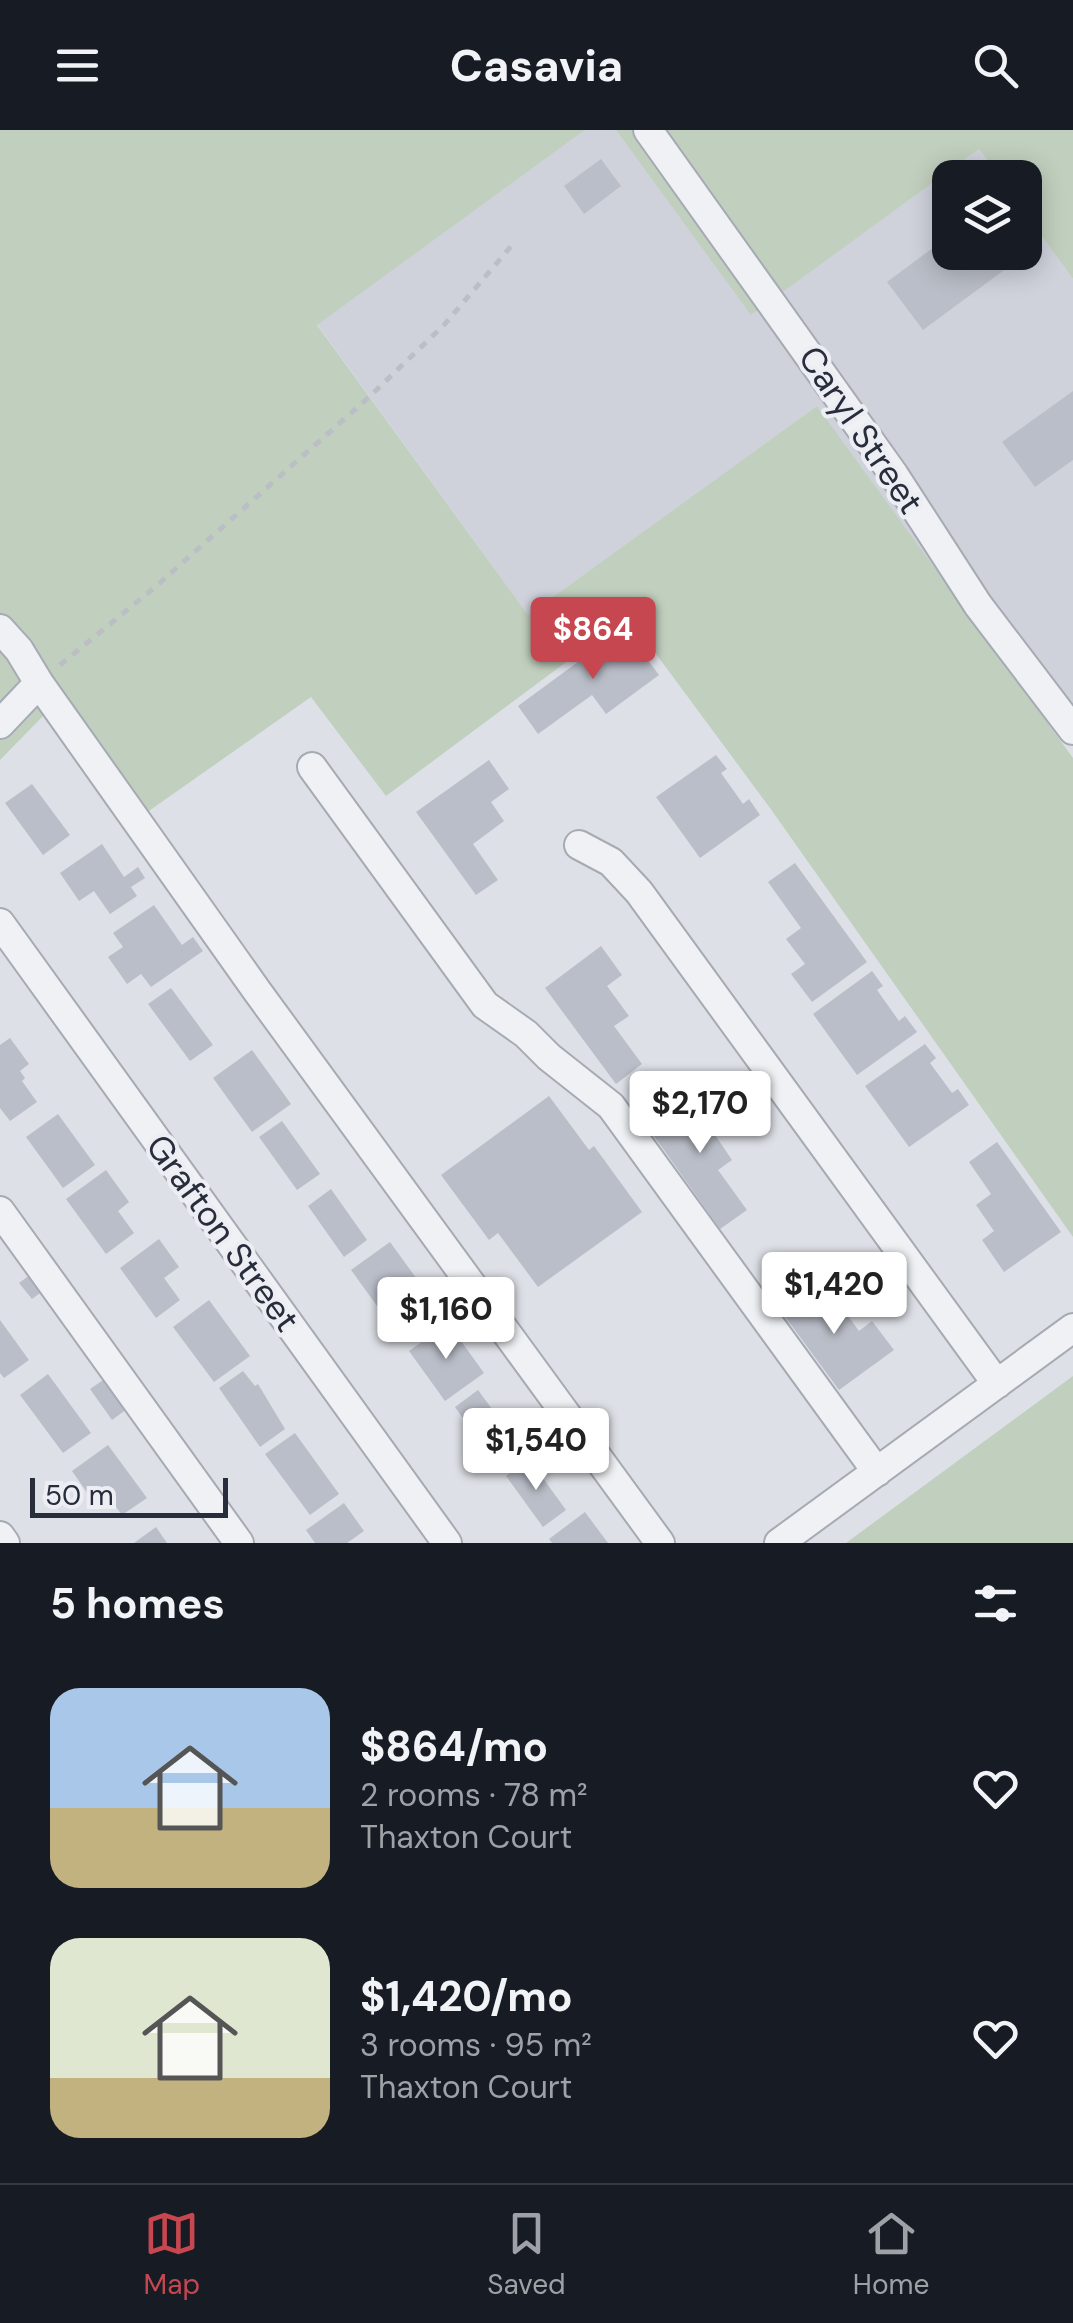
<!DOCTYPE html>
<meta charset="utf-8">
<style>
:root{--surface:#171b24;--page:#20242c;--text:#f1f3f6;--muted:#9ea1a6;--line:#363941;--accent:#c64750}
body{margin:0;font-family:"DM Sans",sans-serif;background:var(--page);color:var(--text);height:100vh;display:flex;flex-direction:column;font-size:38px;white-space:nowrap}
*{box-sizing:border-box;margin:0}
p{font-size:32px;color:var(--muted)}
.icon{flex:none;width:55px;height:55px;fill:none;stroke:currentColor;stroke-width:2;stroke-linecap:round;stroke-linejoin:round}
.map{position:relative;height:1413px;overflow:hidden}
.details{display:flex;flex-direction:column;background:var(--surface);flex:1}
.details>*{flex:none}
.buttons{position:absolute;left:932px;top:30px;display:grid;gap:20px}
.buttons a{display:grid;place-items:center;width:110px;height:110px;border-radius:20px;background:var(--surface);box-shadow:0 5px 25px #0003;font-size:50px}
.scale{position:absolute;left:30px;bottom:25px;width:198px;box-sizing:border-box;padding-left:10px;border:5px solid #272d3b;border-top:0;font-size:28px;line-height:35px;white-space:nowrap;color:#272d3b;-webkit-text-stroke:8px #eceef4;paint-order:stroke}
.price{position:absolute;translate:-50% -85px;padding:0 22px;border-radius:10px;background:#fff;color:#222;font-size:32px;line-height:65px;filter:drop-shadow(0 2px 5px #0008)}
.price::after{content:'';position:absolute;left:50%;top:60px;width:30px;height:22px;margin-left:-15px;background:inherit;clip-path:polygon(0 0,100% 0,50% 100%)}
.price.on{background:var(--accent);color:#fff}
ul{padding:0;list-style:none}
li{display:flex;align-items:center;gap:30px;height:250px;padding:0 50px}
li span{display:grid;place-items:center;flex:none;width:280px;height:200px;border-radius:30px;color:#555}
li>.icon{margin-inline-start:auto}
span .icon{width:120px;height:120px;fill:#fffc;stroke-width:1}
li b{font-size:42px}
h2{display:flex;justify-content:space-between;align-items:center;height:120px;padding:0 50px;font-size:42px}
header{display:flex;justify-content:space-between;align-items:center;height:130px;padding:0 50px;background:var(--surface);font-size:45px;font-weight:700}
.tabs{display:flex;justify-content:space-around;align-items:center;height:140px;border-top:2px solid var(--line);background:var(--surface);font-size:28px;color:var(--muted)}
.tabs a{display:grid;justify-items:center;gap:5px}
.tabs .on{color:var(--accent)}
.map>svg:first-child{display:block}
.built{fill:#cfd2db}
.green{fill:#c1cfbe}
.building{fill:#babec8}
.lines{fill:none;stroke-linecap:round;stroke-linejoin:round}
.minor-casing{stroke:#a6aab3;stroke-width:32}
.path{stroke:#bbbec4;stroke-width:5;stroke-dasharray:8 8;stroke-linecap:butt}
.minor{stroke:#eff1f4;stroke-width:28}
.labels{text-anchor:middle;stroke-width:8;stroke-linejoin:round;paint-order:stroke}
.street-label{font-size:35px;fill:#272d3b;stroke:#eceef4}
</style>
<header><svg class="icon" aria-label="menu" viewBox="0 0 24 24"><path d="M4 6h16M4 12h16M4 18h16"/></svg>Casavia<svg class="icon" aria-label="search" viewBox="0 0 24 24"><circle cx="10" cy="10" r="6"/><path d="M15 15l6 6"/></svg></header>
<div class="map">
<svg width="1073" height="1413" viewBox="0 0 1073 1413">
<rect width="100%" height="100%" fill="#dde0e6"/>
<path class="built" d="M 585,0 L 616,0 L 751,184 L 979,19 L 1000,47 L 950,48 L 950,122 L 1025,122 L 1025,83 L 1073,149 L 1073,575 L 1047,593 L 817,276 L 528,485 L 317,194 Z"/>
<path class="green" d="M 0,0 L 585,0 L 317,195 L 528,485 L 817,276 L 1073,628 L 1073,1107 L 770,678 L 628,486 L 386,666 L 311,567 L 146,683 L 47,582 L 0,630 Z
M 616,0 L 1073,0 L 1073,149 L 1025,83 L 1025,48 L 1000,47 L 979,19 L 751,185 Z
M 1073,1246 L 1073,1413 L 846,1413 Z"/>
<path class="building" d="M 601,29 L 621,56 L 584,84 L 564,56 Z
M 950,105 L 950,122 L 1015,122 L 1019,129 L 923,200 L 887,152 Z
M 1073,261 L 1073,330 L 1035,357 L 1002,312 Z
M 624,498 L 659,545 L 606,584 L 592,565 L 538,604 L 518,576 Z
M 716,625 L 727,639 L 721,643 L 743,674 L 749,669 L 760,685 L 700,728 L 656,667 Z
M 489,630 L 509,659 L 491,672 L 504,691 L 473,714 L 498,750 L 476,765 L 416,682 Z
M 32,654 L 70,705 L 43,725 L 5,673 Z
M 102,714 L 124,747 L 138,737 L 145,748 L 131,757 L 137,766 L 110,784 L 94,761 L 79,771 L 60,743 Z
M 795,733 L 867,832 L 812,872 L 791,844 L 805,834 L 786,809 L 801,798 L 768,752 Z
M 154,775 L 182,815 L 193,807 L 203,821 L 151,857 L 141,844 L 127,854 L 108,827 L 123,817 L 113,803 Z
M 601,816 L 622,845 L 607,856 L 629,886 L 614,896 L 642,934 L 616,954 L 545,858 Z
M 872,841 L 883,856 L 877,860 L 899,891 L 905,886 L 917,902 L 857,945 L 813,884 Z
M 171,858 L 213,915 L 190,931 L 148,874 Z
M 10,908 L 29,934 L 20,941 L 25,948 L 22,951 L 37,972 L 10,991 L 0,978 L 0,915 Z
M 925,914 L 936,928 L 930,933 L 952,963 L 958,959 L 969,975 L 909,1017 L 865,956 Z
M 252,920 L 291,974 L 252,1002 L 213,948 Z
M 702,961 L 723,990 L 711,999 L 732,1030 L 718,1040 L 747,1080 L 720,1099 L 649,999 Z
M 549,966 L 589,1020 L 594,1016 L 642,1082 L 538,1157 L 498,1103 L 489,1110 L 441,1045 Z
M 58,984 L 95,1035 L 63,1058 L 26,1007 Z
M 282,991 L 320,1044 L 297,1060 L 259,1007 Z
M 997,1012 L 1061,1102 L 1004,1142 L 982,1110 L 994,1101 L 976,1075 L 991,1064 L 969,1032 Z
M 106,1040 L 129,1072 L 118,1081 L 134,1103 L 106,1124 L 66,1069 Z
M 331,1059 L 367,1110 L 344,1127 L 308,1076 Z
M 159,1109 L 179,1137 L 164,1148 L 180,1170 L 156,1188 L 120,1138 Z
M 390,1112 L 427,1163 L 388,1191 L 351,1140 Z
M 34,1142 L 47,1158 L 32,1169 L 19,1153 Z
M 801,1153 L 825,1185 L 840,1175 L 859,1201 L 872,1191 L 894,1220 L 839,1260 L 775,1173 Z
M 209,1170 L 250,1226 L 214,1252 L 173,1197 Z
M 0,1190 L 29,1230 L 4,1248 L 0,1243 Z
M 448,1193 L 484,1243 L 445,1271 L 409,1221 Z
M 243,1241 L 255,1256 L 258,1254 L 285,1299 L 260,1317 L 219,1258 Z
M 48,1244 L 91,1303 L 63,1323 L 20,1265 Z
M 109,1246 L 131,1276 L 112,1290 L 90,1259 Z
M 478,1260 L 514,1309 L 490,1327 L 455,1277 Z
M 295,1303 L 339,1364 L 310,1385 L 265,1324 Z
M 108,1315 L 147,1368 L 122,1385 L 105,1362 L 93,1371 L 72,1341 Z
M 529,1329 L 566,1380 L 543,1397 L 506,1346 Z
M 344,1373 L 364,1401 L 347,1413 L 315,1413 L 306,1400 Z
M 585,1382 L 608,1413 L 552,1413 L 549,1409 Z
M 156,1397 L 167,1413 L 134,1413 Z"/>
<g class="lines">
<g class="minor-casing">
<path id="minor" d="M 648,0 L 894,345 L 978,475 L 1073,600
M 0,499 L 19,520 L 39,553 L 257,861 L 660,1413
M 0,594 L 39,553
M 312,637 L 485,875 L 526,904 L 549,927 L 611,976 L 877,1342
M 579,715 L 611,732 L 639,762 L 997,1254
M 0,793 L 447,1413
M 0,1081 L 239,1413
M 0,1406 L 5,1413
M 779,1413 L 1073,1198"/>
</g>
<path class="path" d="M 60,535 L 154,458 L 369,267 L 444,195 L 513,114"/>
<use href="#minor" class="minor"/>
</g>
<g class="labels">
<g class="street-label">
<text transform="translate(861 300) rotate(56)" y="12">Caryl Street</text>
<text transform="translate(223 1103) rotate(54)" y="12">Grafton Street</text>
</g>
</g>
</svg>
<div class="buttons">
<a><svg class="icon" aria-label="layers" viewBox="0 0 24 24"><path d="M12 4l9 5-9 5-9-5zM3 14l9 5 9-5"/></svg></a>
</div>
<div class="scale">50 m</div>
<b class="price on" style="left:593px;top:552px">$864</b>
<b class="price" style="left:700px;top:1026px">$2,170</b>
<b class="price" style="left:834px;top:1207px">$1,420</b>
<b class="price" style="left:446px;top:1232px">$1,160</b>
<b class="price" style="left:536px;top:1363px">$1,540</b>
</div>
<section class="details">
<h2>5 homes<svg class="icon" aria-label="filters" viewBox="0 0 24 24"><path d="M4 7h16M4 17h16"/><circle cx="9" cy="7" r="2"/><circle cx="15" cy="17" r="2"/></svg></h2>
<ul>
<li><span style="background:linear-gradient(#a9c7e8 60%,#c2b280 0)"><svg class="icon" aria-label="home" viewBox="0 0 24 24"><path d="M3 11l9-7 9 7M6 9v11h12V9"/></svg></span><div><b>$864/mo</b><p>2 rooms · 78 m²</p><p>Thaxton Court</p></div><svg class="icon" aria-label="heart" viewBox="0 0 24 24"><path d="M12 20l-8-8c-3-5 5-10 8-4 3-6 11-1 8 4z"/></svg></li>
<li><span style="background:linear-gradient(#dfe7d0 70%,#c2b280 0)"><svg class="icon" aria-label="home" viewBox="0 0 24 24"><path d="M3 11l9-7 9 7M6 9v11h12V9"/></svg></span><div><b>$1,420/mo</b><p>3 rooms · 95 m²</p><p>Thaxton Court</p></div><svg class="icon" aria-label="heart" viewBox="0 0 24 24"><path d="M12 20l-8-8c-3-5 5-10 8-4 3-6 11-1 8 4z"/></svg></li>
</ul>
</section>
<nav class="tabs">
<a class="on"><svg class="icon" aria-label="map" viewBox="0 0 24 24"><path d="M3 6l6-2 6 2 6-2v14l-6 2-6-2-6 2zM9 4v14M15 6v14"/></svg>Map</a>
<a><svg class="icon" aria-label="saved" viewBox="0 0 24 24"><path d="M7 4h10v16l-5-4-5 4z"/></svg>Saved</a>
<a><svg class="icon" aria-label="home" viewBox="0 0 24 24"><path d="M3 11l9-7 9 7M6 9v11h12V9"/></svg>Home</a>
</nav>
